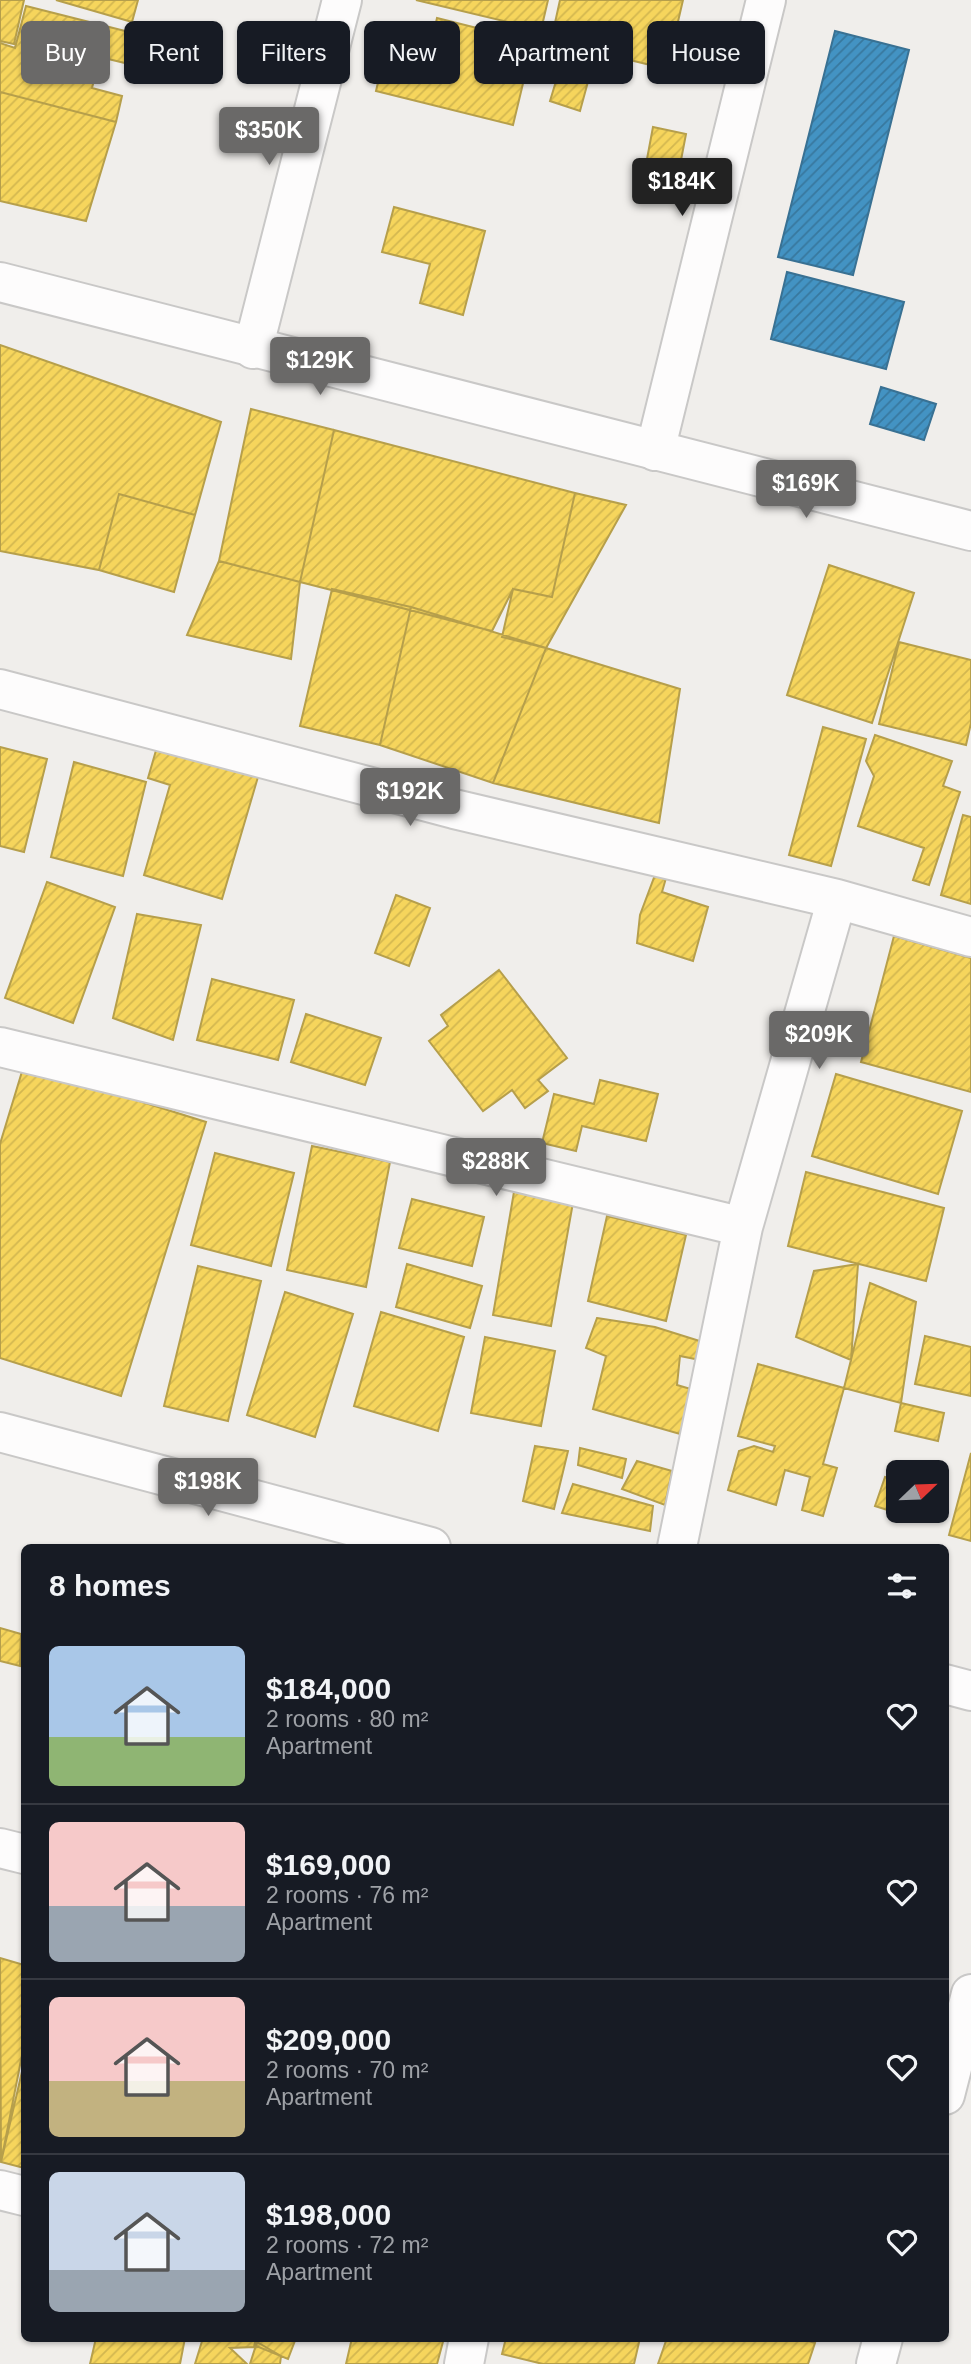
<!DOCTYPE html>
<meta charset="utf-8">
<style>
:root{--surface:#171b24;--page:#20242c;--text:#f1f3f6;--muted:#9ea1a6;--line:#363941;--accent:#6a6968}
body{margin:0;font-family:Helvetica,sans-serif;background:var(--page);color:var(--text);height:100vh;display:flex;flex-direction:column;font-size:26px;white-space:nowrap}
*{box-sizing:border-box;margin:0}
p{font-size:23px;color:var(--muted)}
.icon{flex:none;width:38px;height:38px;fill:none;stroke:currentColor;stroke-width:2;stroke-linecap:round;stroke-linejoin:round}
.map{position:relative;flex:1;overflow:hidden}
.side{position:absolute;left:21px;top:1544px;width:928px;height:798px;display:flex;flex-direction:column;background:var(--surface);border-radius:10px;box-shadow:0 2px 5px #0004}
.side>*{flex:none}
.hud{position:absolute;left:21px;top:21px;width:929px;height:63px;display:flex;gap:14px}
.needle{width:46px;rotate:67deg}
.buttons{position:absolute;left:886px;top:1460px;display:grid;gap:14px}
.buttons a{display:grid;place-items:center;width:63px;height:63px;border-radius:10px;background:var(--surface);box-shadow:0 2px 5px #0004;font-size:35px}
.price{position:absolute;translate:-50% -60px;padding:0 16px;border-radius:7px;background:var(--accent);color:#fff;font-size:23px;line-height:46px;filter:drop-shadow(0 2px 4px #0008)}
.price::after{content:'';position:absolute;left:50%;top:42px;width:21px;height:16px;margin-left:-10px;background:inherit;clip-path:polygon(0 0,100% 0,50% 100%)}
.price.selected{background:#222;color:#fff}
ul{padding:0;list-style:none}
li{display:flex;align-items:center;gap:21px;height:175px;padding:0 28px}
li+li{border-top:2px solid var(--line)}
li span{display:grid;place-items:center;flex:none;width:196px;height:140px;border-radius:10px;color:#555}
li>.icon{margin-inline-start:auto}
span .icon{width:84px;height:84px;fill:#fffc;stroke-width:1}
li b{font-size:30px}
h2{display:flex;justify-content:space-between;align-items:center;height:84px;padding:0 28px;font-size:30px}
.tag{padding:0 24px;border-radius:10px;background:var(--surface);box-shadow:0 2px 5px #0004;font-size:24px;line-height:63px}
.tag.selected{background:var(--accent);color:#fff}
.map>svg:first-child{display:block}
.homes{fill:url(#homes-hatch);stroke:#b69f4b;stroke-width:2}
.schools{fill:url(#schools-hatch);stroke:#397193;stroke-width:2}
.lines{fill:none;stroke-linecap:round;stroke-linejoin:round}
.minor-casing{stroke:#c9c8c7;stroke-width:42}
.tertiary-casing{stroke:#c9c8c7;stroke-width:42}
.minor{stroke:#fdfcfc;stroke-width:38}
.tertiary{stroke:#fdfcfc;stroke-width:38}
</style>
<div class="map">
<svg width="971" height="2364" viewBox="0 0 971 2364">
<defs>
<pattern id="homes-hatch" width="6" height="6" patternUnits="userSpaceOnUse" patternTransform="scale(1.75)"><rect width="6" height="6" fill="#f6d55c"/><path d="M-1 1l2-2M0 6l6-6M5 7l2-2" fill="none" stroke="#d3b750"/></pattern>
<pattern id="schools-hatch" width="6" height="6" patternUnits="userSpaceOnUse" patternTransform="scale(1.75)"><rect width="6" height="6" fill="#4393c3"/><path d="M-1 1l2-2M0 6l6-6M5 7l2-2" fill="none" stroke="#38789e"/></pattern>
</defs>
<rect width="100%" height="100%" fill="#f0eeeb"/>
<path class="homes" d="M 0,0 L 24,0 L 14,44 L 0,41 Z
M 56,0 L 138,0 L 132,22 Z
M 416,0 L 548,0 L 541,30 Z
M 560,0 L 683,0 L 667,69 L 551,41 Z
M 26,6 L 141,35 L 133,65 L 100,57 L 92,88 L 122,96 L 116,122 L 0,92 L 0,43 L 15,48 Z
M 437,18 L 533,42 L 513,125 L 376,91 L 384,57 L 426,67 Z
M 563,58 L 592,67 L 580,111 L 550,101 Z
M 0,92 L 116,122 L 86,221 L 0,201 Z
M 653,127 L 686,134 L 677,181 L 644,175 Z
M 394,207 L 485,231 L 463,315 L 420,303 L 430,264 L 382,252 Z
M 0,345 L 221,422 L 195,515 L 119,494 L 99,570 L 0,551 Z
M 251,409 L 334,430 L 300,582 L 219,561 Z
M 334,430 L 575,493 L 552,597 L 513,589 L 492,631 L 300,582 Z
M 575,493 L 626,505 L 546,648 L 502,637 L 513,589 L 552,597 Z
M 119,494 L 195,515 L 174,592 L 99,570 Z
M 219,561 L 300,582 L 291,659 L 187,635 Z
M 829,565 L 914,593 L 872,723 L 787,695 Z
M 332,589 L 411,607 L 380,745 L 300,726 Z
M 411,607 L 546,648 L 493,783 L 380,745 Z
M 899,642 L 971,660 L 971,723 L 966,745 L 879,724 Z
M 546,648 L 680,689 L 659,823 L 493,783 Z
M 823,727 L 866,739 L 831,866 L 789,855 Z
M 875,735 L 952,761 L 943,786 L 960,792 L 929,885 L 913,880 L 924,848 L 858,826 L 874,776 L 866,761 Z
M 0,747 L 47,759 L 24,852 L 0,846 Z
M 157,747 L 258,777 L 222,899 L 144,875 L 170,785 L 148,778 Z
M 74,762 L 146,782 L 123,876 L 51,857 Z
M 963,815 L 971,817 L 971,904 L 941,895 Z
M 655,875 L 666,878 L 662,892 L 708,907 L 693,961 L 637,943 L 640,915 Z
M 47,882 L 115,907 L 73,1023 L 5,998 Z
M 396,895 L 430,908 L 409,966 L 375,953 Z
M 137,914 L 201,925 L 173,1040 L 113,1018 Z
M 894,936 L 971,958 L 971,1092 L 861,1062 Z
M 499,970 L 567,1058 L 538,1080 L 548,1091 L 525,1108 L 512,1090 L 483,1111 L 429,1041 L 448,1026 L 441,1015 Z
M 212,979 L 294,1000 L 278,1060 L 197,1040 Z
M 306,1014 L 381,1038 L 365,1085 L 291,1062 Z
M 24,1065 L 206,1122 L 121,1396 L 0,1358 L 0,1144 Z
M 836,1074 L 962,1111 L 938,1194 L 812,1156 Z
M 600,1080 L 658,1094 L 646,1141 L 582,1126 L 576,1151 L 542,1143 L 554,1094 L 594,1104 Z
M 312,1146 L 390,1162 L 366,1287 L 287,1270 Z
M 215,1153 L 294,1173 L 271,1266 L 191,1245 Z
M 806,1172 L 944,1208 L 926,1281 L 788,1246 Z
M 515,1186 L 574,1197 L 551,1326 L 493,1315 Z
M 412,1199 L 484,1217 L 472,1266 L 399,1248 Z
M 607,1216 L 686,1235 L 666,1321 L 588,1301 Z
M 407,1264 L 482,1286 L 470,1328 L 396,1307 Z
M 858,1264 L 851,1360 L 796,1337 L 814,1271 Z
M 198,1266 L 261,1281 L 228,1421 L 164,1406 Z
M 870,1283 L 916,1302 L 901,1403 L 844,1388 Z
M 285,1292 L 353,1314 L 315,1437 L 247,1415 Z
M 381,1312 L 464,1337 L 438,1431 L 354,1406 Z
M 597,1318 L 655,1327 L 706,1343 L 705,1361 L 680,1356 L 677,1385 L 694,1390 L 687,1436 L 593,1409 L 606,1356 L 586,1348 Z
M 925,1336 L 971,1347 L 971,1396 L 915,1384 Z
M 485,1337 L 555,1351 L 541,1426 L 471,1413 Z
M 758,1364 L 844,1388 L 823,1464 L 837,1468 L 823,1516 L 802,1510 L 810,1477 L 785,1470 L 776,1505 L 728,1490 L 739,1451 L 754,1446 L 773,1452 L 775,1446 L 738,1436 Z
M 901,1403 L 944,1413 L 938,1441 L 895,1431 Z
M 535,1446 L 568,1451 L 554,1509 L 523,1501 Z
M 580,1448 L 626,1459 L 622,1478 L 578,1465 Z
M 971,1453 L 971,1541 L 949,1535 Z
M 637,1461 L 672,1471 L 665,1505 L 622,1489 Z
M 885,1477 L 898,1482 L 898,1510 L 915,1510 L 913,1518 L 875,1506 Z
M 573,1484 L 653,1506 L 650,1531 L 562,1513 Z
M 0,1628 L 21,1634 L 20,1666 L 0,1661 Z
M 0,1958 L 24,1965 L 24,2045 L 1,2162 Z
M 24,2063 L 24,2168 L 1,2162 Z
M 96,2338 L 185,2338 L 180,2364 L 90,2364 Z
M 203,2338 L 256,2338 L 254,2347 L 230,2348 L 247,2364 L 195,2364 Z
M 259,2338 L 296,2338 L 288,2359 L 256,2346 Z
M 352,2338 L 444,2338 L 437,2364 L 346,2364 Z
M 506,2338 L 640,2338 L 634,2364 L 543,2364 L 502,2354 Z
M 667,2338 L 800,2338 L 815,2343 L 808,2364 L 658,2364 Z
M 257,2342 L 281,2356 L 280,2364 L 250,2364 Z"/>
<path class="schools" d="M 835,31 L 909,50 L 853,275 L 778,257 Z
M 787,272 L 904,302 L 886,369 L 771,339 Z
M 881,387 L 936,404 L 924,440 L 870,424 Z"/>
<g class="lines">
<g class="minor-casing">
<path id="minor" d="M 253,349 L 342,0
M 655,451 L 766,0
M 0,689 L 454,809 L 837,899 L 971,937
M 0,1047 L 743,1227 L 677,1547
M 743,1227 L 837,899
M 0,1432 L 431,1547
M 945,1684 L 971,1691
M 0,1848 L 24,1854
M 945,2095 L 971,1994
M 0,2190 L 24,2196
M 464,2364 L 469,2338
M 876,2364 L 883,2338"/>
</g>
<g class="tertiary-casing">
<path id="tertiary" d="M 0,282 L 971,531"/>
</g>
<use href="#minor" class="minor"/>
<use href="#tertiary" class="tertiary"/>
</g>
</svg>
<div class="buttons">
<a><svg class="needle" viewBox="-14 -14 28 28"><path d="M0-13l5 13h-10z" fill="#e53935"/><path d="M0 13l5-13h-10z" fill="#9ea1a6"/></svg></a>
</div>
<b class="price" style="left:269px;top:167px">$350K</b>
<b class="price selected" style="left:682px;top:218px">$184K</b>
<b class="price" style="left:320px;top:397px">$129K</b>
<b class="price" style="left:806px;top:520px">$169K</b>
<b class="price" style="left:410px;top:828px">$192K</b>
<b class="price" style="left:819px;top:1071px">$209K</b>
<b class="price" style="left:496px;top:1198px">$288K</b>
<b class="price" style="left:208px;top:1518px">$198K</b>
<div class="hud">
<a class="tag selected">Buy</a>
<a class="tag">Rent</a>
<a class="tag">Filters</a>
<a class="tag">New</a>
<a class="tag">Apartment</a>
<a class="tag">House</a>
</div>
<section class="side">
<h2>8 homes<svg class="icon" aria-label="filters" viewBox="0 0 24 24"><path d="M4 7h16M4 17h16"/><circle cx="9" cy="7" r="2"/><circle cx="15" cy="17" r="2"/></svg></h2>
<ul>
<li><span style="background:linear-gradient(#a9c7e8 65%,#8fb573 0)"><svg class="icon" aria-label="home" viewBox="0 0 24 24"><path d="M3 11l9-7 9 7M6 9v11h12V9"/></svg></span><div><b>$184,000</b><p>2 rooms · 80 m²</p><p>Apartment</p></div><svg class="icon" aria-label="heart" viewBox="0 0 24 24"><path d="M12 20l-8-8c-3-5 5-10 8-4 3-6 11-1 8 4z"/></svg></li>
<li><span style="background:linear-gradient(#f6c9c9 60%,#9aa5b1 0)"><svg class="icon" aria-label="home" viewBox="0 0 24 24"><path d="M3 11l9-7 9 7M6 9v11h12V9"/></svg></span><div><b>$169,000</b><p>2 rooms · 76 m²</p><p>Apartment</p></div><svg class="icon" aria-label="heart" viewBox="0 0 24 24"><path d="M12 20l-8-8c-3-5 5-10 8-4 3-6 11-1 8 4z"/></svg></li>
<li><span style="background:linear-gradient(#f6c9c9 60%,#c2b280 0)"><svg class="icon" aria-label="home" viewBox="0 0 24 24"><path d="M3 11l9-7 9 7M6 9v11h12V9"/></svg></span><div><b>$209,000</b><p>2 rooms · 70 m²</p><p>Apartment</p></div><svg class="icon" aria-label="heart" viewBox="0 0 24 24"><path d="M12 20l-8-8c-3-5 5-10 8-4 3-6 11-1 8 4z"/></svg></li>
<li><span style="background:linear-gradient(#c9d6e8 70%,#9aa5b1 0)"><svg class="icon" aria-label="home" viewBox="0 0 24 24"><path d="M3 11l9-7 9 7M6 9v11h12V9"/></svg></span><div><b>$198,000</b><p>2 rooms · 72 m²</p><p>Apartment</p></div><svg class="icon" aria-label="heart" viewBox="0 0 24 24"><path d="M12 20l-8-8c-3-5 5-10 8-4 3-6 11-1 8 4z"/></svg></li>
</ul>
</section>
</div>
